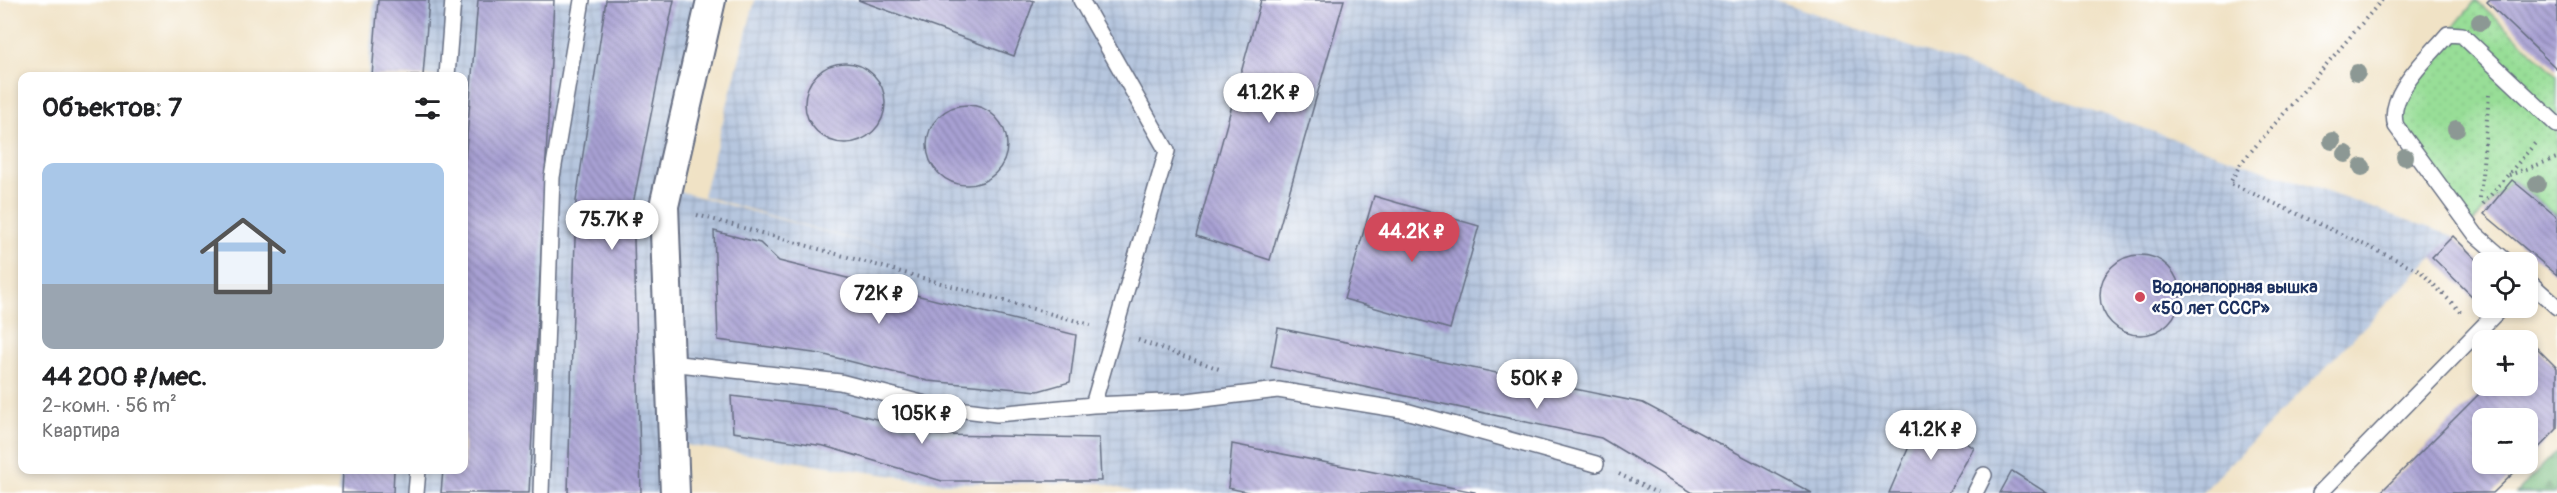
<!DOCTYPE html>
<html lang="ru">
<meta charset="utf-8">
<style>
:root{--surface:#fff;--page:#f6f6f6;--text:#202124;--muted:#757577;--accent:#d1495b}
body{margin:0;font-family:Pangolin,sans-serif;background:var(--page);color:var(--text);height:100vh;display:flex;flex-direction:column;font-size:22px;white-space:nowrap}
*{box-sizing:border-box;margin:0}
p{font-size:20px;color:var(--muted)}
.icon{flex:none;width:33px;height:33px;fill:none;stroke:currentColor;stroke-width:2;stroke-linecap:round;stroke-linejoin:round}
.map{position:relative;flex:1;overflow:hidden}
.details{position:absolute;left:18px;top:72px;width:450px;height:402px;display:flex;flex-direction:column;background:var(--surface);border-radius:12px;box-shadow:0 3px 9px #0003}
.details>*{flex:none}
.tools{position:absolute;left:2472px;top:252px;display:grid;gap:12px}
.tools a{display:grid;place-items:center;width:66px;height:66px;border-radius:12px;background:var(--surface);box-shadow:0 3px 9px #0003;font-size:30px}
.price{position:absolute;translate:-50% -51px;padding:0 14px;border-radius:21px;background:#fff;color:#222;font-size:20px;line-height:39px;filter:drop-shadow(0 2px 3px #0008)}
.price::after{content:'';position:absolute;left:50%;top:36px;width:18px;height:14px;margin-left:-9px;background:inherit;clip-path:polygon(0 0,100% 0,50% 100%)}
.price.current{background:var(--accent);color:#fff}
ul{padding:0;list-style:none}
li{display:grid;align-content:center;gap:12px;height:318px;padding:0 24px}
li span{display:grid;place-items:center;height:186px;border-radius:12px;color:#555}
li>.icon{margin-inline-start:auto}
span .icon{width:108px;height:108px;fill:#fffc;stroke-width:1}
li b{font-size:26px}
h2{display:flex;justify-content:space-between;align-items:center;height:72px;padding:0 24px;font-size:26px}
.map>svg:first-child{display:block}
.industrial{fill:url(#industrial-grid)}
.green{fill:url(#green-dots);stroke:#5a867a;stroke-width:1.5}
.forest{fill:url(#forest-firs);stroke:#4a766f;stroke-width:1.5}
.building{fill:url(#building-back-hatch)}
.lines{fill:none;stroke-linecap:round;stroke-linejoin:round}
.service-casing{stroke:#666e82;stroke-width:18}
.minor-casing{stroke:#666e82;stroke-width:32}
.path{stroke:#666e82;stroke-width:4;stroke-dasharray:1.5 4.5;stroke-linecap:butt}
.service{stroke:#fff;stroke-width:15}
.minor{stroke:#fff;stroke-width:28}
.tree{fill:#8c9894}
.poi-dot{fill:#d1495b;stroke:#fff;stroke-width:2}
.labels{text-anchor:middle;stroke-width:5;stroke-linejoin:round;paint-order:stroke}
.poi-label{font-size:18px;font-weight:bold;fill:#1b2f5e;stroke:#fff;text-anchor:start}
</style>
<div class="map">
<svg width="2557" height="493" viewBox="0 0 2557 493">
<defs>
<pattern id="industrial-grid" width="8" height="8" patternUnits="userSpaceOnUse" patternTransform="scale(1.5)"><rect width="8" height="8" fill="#b6c6de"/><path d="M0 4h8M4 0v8" fill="none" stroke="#9caac1"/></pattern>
<pattern id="green-dots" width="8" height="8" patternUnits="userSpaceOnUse" patternTransform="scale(1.5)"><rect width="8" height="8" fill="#98de97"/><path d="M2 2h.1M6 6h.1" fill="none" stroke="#82bf85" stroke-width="1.8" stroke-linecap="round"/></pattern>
<pattern id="forest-firs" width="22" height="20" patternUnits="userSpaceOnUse" patternTransform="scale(1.5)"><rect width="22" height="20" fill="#7abd80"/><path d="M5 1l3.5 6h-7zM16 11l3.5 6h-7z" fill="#639a6c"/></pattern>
<pattern id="building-back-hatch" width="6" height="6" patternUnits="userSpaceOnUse" patternTransform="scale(1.5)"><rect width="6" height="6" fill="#a8a0d3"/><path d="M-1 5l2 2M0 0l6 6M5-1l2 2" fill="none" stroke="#8883ae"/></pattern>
</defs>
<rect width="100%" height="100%" fill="#fff"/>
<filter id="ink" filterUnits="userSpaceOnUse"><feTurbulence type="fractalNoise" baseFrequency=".0167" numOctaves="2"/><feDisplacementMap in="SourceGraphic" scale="12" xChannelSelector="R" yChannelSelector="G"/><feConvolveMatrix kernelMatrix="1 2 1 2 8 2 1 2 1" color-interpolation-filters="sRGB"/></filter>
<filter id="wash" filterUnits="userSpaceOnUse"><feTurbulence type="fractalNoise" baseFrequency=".008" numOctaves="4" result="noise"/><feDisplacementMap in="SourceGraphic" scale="24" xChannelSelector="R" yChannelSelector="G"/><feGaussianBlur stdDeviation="1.35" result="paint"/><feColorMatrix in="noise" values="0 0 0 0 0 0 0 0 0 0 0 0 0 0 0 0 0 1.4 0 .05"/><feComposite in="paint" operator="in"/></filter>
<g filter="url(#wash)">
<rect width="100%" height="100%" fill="#f0e2c5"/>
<path class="industrial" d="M 374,0 L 709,0 L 668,188 L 921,259 L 703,196 L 755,0 L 1776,0 L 2453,236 L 2202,493 L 1136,493 L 1102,483 L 942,483 L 672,443 L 673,493 L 338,493 L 340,470 L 464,470 L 464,76 L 368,76 Z"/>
<path class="green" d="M 2476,0 L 2557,75 L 2557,216 L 2512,179 L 2470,226 L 2397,125 L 2403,88 Z"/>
<path class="forest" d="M 2557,451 L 2557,493 L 2516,493 Z"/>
<g id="blocks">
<path class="building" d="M 378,0 L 429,0 L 423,76 L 372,76 Z
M 478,0 L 554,0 L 529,493 L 441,493 L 443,470 L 464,470 L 464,174 Z
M 606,0 L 674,0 L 633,204 L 641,493 L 568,493 L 576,201 Z
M 858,0 L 1031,0 L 1034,1 L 1014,56 Z
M 1261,0 L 1344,0 L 1270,260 L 1196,236 Z
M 2489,0 L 2557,0 L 2557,69 L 2487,2 Z
M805 103a40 40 0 1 1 80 0a40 40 0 1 1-80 0Z
M927 145a40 40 0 1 1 80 0a40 40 0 1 1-80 0Z
M 2512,180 L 2557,217 L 2557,275 L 2484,214 Z
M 1374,196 L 1479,226 L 1450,329 L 1344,299 Z
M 714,231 L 760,243 L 779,261 L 1076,335 L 1070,382 L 1038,391 L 928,381 L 821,354 L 718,340 Z
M 2453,236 L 2482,265 L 2482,300 L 2479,303 L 2432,257 Z
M2100 295a40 40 0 1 1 80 0a40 40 0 1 1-80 0Z
M 1278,328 L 1643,403 L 1812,493 L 1693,493 L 1601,438 L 1271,367 Z
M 2531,342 L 2557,368 L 2557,429 L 2528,459 L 2528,418 L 2482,418 L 2482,464 L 2523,464 L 2493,493 L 2380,493 L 2487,386 L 2528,386 L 2528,345 Z
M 731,396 L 833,408 L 938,435 L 1099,438 L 1101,481 L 942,481 L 824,446 L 733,432 Z
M 1923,414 L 1974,448 L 1948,493 L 1889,493 Z
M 1232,444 L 1475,492 L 1475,493 L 1252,493 L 1228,488 Z
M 343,470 L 394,470 L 393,493 L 342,493 Z
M 2012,471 L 2047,493 L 2000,493 Z"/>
</g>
</g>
<g filter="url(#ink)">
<use href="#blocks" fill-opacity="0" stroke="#666e82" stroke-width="1.5"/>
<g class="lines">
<g class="service-casing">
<path id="service" d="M 1081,0 L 1167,151 L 1093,405
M 447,76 L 453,0
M 2507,262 L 2476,235 L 2396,126 C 2385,95 2429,57 2448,34 L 2462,35 L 2557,125
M 2528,281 L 2557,307
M 670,363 L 840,382 L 933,406 L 997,414 L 1093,405 L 1187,401 L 1278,390 L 1402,410 L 1596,464
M 416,493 L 418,470
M 541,493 L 552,177 L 582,0
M 1975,493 L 1984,475
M 2320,493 L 2501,308"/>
</g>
<g class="minor-casing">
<path id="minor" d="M 675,493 L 664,206 L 711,0"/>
</g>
<path class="path" d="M 2382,0 L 2241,163 L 2230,183 L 2419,270 L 2461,312
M 2509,175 L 2557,158
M 2480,198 L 2489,95
M 2483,204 L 2537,141
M 697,215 L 1091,325
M 1138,340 L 1222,370
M 1619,474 L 1657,493"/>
<use href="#service" class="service"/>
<use href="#minor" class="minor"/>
</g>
<g class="tree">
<circle cx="2480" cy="22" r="9"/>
<circle cx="2357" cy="73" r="9"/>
<circle cx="2456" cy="129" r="9"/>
<circle cx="2332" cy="141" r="9"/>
<circle cx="2346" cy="154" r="9"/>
<circle cx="2405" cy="157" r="9"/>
<circle cx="2362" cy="167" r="9"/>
<circle cx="2537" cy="184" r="9"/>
</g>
</g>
<circle class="poi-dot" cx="2140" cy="297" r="6"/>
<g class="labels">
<g class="poi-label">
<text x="2152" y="293">Водонапорная вышка<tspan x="2152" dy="21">«50 лет СССР»</tspan></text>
</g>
</g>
</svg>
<div class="tools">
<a><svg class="icon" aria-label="locate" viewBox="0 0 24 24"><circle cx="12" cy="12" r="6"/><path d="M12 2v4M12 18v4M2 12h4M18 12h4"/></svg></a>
<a>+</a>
<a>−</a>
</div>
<b class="price" style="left:1269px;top:124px">41.2K ₽</b>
<b class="price" style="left:612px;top:251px">75.7K ₽</b>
<b class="price current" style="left:1412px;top:263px">44.2K ₽</b>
<b class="price" style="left:879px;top:325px">72K ₽</b>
<b class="price" style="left:1537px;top:410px">50K ₽</b>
<b class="price" style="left:922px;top:445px">105K ₽</b>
<b class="price" style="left:1931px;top:461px">41.2K ₽</b>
<section class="details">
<h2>Объектов: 7<svg class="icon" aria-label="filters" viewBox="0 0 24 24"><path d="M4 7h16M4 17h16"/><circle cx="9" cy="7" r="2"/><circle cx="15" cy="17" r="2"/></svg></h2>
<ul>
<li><span style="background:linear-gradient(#a9c7e8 65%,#9aa5b1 0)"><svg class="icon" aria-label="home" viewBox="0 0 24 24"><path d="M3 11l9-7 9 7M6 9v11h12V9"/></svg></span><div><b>44 200 ₽/мес.</b><p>2-комн. · 56 m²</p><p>Квартира</p></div></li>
</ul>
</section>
</div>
